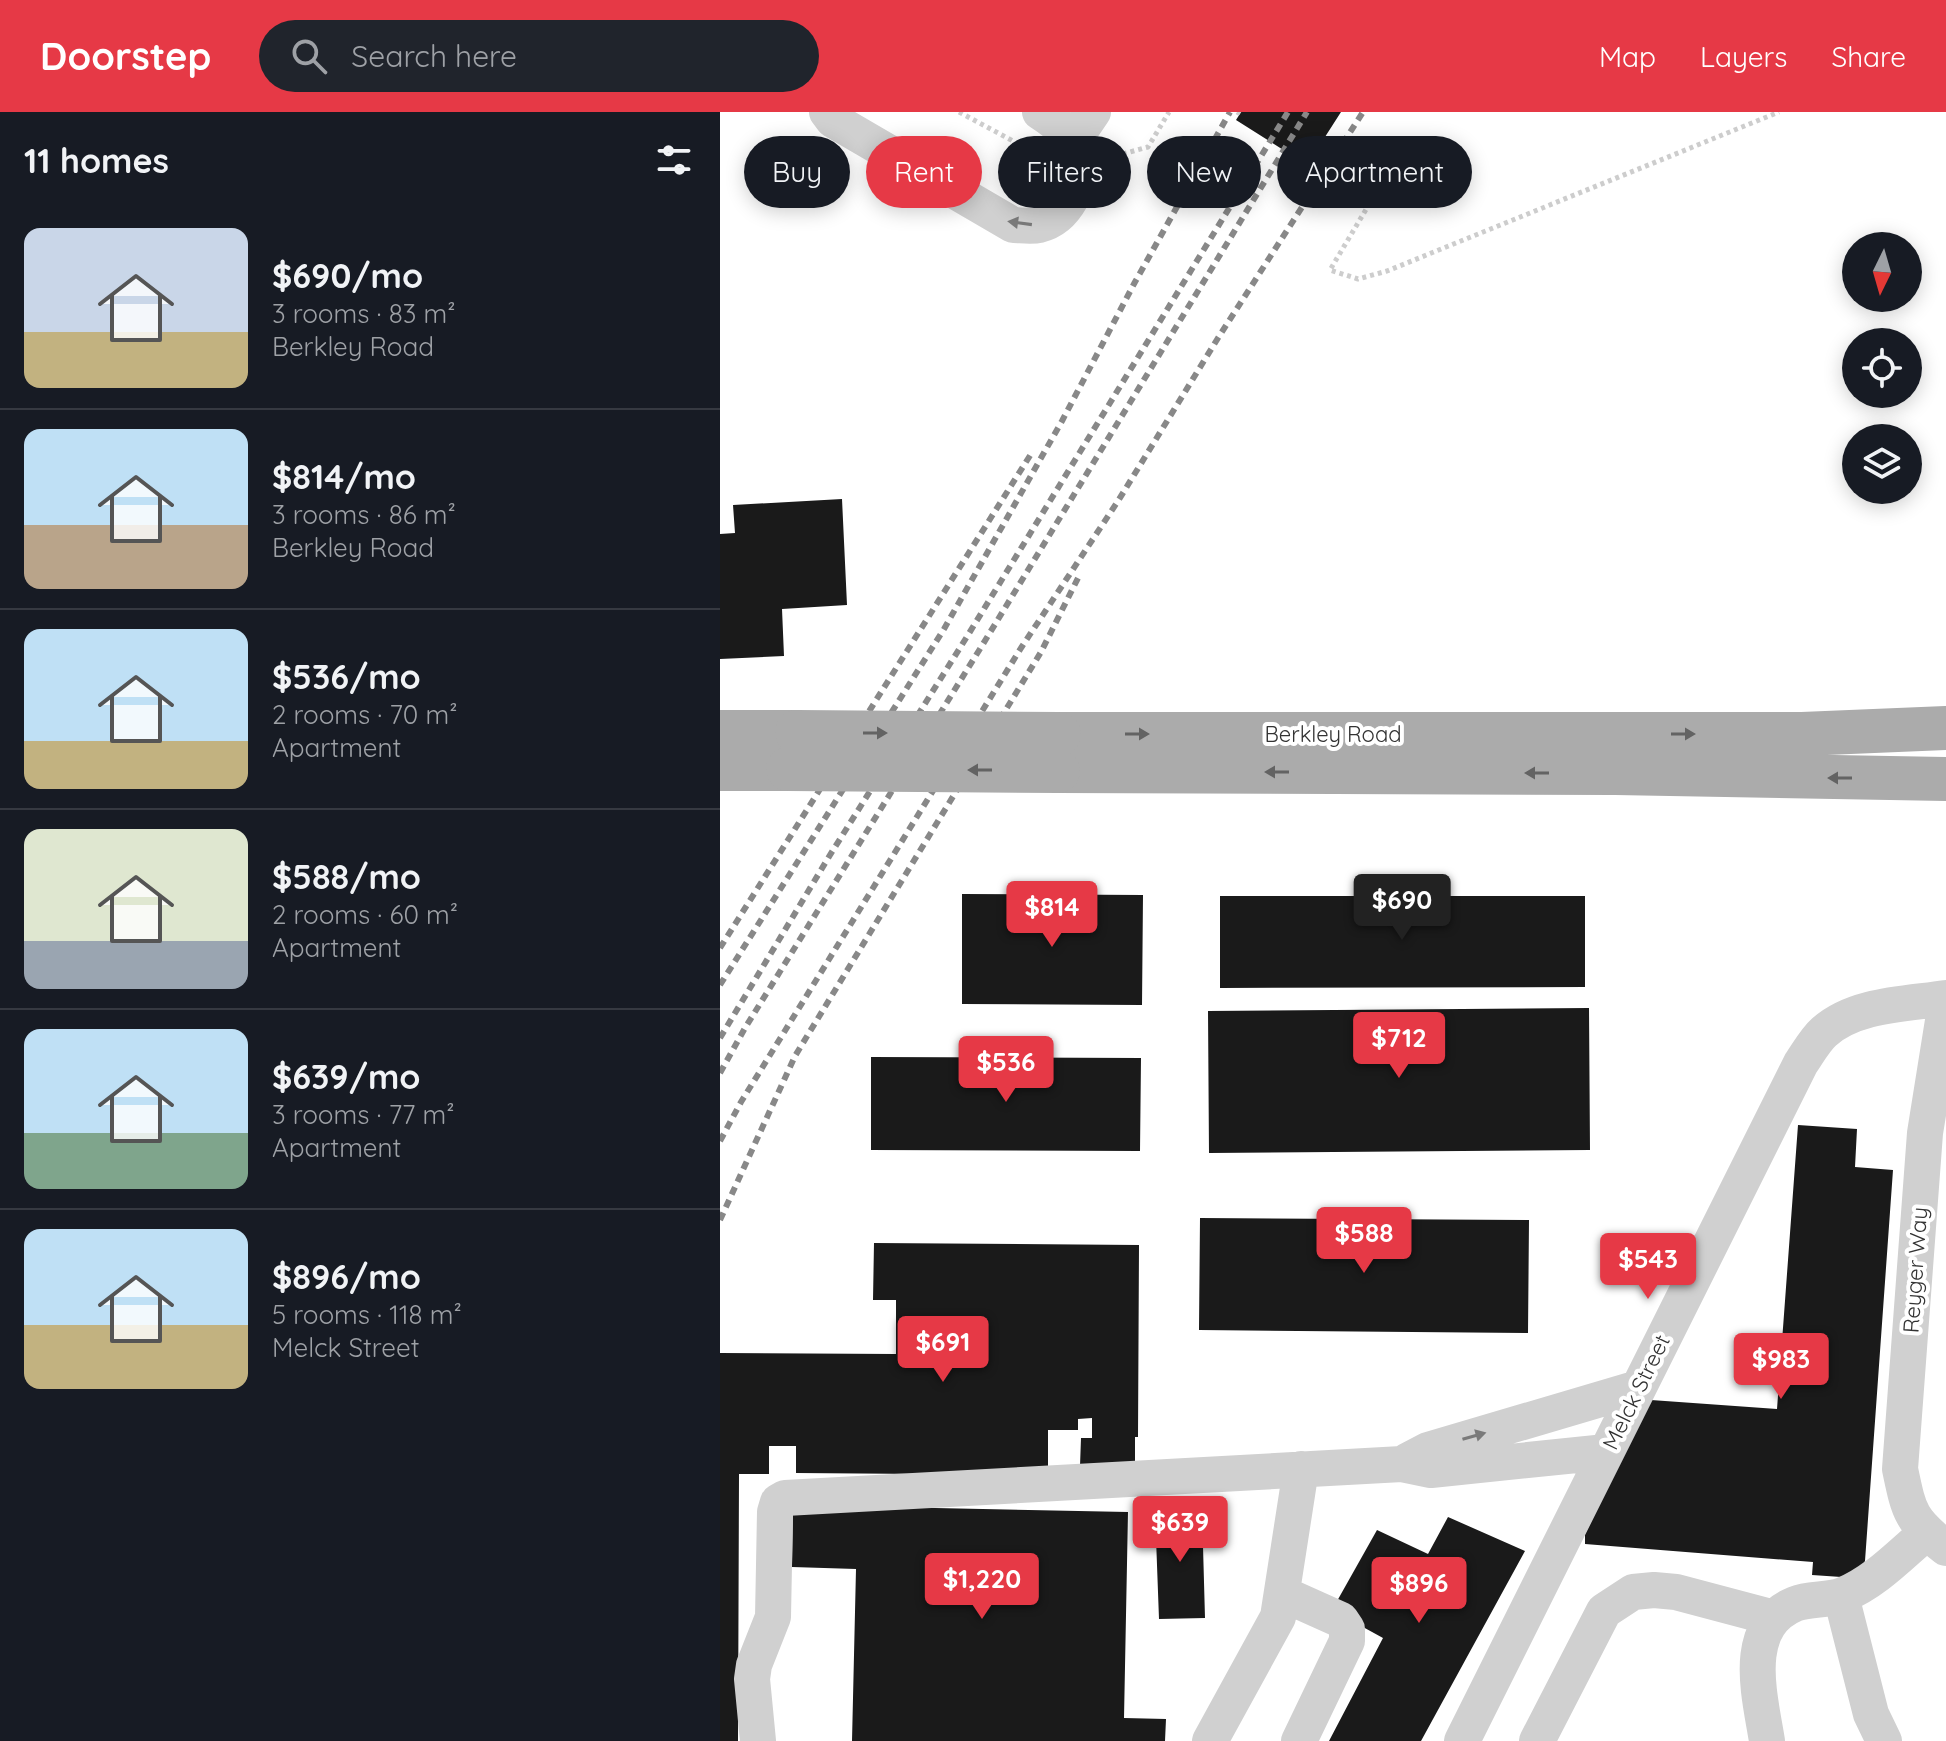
<!DOCTYPE html>
<meta charset="utf-8">
<style>
:root{--surface:#171b24;--page:#20242c;--text:#f1f3f6;--muted:#9ea1a6;--line:#363941;--accent:#e63946}
body{margin:0;font-family:Quicksand,sans-serif;background:var(--page);color:var(--text);height:100vh;display:flex;flex-direction:column;font-size:30px;white-space:nowrap}
*{box-sizing:border-box;margin:0}
p{font-size:26px;color:var(--muted)}
.icon{flex:none;width:44px;height:44px;fill:none;stroke:currentColor;stroke-width:2;stroke-linecap:round;stroke-linejoin:round}
.map{position:relative;flex:1;overflow:hidden}
.side{display:flex;flex-direction:column;background:var(--surface);width:720px}
.side>*{flex:none}
.guide{position:absolute;left:24px;top:24px;width:760px;height:72px;display:flex;gap:16px}
.needle{width:52px;rotate:185deg}
.controls{position:absolute;left:1122px;top:120px;display:grid;gap:16px}
.controls a{display:grid;place-items:center;width:80px;height:80px;border-radius:50%;background:var(--surface);box-shadow:0 4px 20px #0003;font-size:40px}
.price{position:absolute;translate:-50% -68px;padding:0 18px;border-radius:8px;background:var(--accent);color:#fff;font-size:26px;line-height:52px;filter:drop-shadow(0 2px 4px #0008)}
.price::after{content:'';position:absolute;left:50%;top:48px;width:24px;height:18px;margin-left:-12px;background:inherit;clip-path:polygon(0 0,100% 0,50% 100%)}
.price.on{background:#222;color:#fff}
ul{padding:0;list-style:none}
li{display:flex;align-items:center;gap:24px;height:200px;padding:0 24px}
li+li{border-top:2px solid var(--line)}
li span{display:grid;place-items:center;flex:none;width:224px;height:160px;border-radius:16px;color:#555}
li>.icon{margin-inline-start:auto}
span .icon{width:96px;height:96px;fill:#fffc;stroke-width:1}
li b{font-size:34px}
h2{display:flex;justify-content:space-between;align-items:center;height:96px;padding:0 24px;font-size:34px}
.tag{padding:0 28px;border-radius:36px;background:var(--surface);box-shadow:0 4px 20px #0003;font-size:28px;line-height:72px}
.tag.on{background:var(--accent);color:#fff}
header{display:flex;align-items:center;gap:48px;box-sizing:border-box;height:112px;padding:0 40px;background:var(--accent);color:#fff}
header strong{font-size:38px}
nav{display:flex;gap:44px;margin-inline-start:auto;font-size:28px}
.search{width:560px;height:72px;background:var(--page);display:flex;align-items:center;gap:20px;box-sizing:border-box;padding:0 28px;border-radius:44px;color:var(--muted);font-size:30px}
main{display:flex;flex:1;min-height:0}
.map>svg:first-child{display:block}
.building{fill:#1a1a1a}
.lines{fill:none;stroke-linecap:round;stroke-linejoin:round}
.path{stroke:#cdcdcd;stroke-width:5;stroke-dasharray:4 4;stroke-linecap:butt}
.minor{stroke:#d0d0d0;stroke-width:36}
.major{stroke:#ababab;stroke-width:44}
.rail{stroke:#888;stroke-width:6;stroke-dasharray:8 6;stroke-linecap:butt}
.path-bridge{stroke:#cdcdcd;stroke-width:5;stroke-dasharray:4 4;stroke-linecap:butt}
.major-bridge{stroke:#ababab;stroke-width:44}
.oneway{fill:#7a7a7a}
.oneway2{fill:#636363}
.labels{text-anchor:middle;stroke-width:8;stroke-linejoin:round;paint-order:stroke}
.street-label{font-size:22px;fill:#333;stroke:#fff}
</style>
<header>
<strong>Doorstep</strong>
<div class="search"><svg class="icon" aria-label="search" viewBox="0 0 24 24"><circle cx="10" cy="10" r="6"/><path d="M15 15l6 6"/></svg>Search here</div>
<nav><a>Map</a><a>Layers</a><a>Share</a></nav>
</header>
<main>
<section class="side">
<h2>11 homes<svg class="icon" aria-label="filters" viewBox="0 0 24 24"><path d="M4 7h16M4 17h16"/><circle cx="9" cy="7" r="2"/><circle cx="15" cy="17" r="2"/></svg></h2>
<ul>
<li><span style="background:linear-gradient(#c9d6e8 65%,#c2b280 0)"><svg class="icon" aria-label="home" viewBox="0 0 24 24"><path d="M3 11l9-7 9 7M6 9v11h12V9"/></svg></span><div><b>$690/mo</b><p>3 rooms · 83 m²</p><p>Berkley Road</p></div></li>
<li><span style="background:linear-gradient(#bfe0f5 60%,#b9a48a 0)"><svg class="icon" aria-label="home" viewBox="0 0 24 24"><path d="M3 11l9-7 9 7M6 9v11h12V9"/></svg></span><div><b>$814/mo</b><p>3 rooms · 86 m²</p><p>Berkley Road</p></div></li>
<li><span style="background:linear-gradient(#bfe0f5 70%,#c2b280 0)"><svg class="icon" aria-label="home" viewBox="0 0 24 24"><path d="M3 11l9-7 9 7M6 9v11h12V9"/></svg></span><div><b>$536/mo</b><p>2 rooms · 70 m²</p><p>Apartment</p></div></li>
<li><span style="background:linear-gradient(#dfe7d0 70%,#9aa5b1 0)"><svg class="icon" aria-label="home" viewBox="0 0 24 24"><path d="M3 11l9-7 9 7M6 9v11h12V9"/></svg></span><div><b>$588/mo</b><p>2 rooms · 60 m²</p><p>Apartment</p></div></li>
<li><span style="background:linear-gradient(#bfe0f5 65%,#7fa58c 0)"><svg class="icon" aria-label="home" viewBox="0 0 24 24"><path d="M3 11l9-7 9 7M6 9v11h12V9"/></svg></span><div><b>$639/mo</b><p>3 rooms · 77 m²</p><p>Apartment</p></div></li>
<li><span style="background:linear-gradient(#bfe0f5 60%,#c2b280 0)"><svg class="icon" aria-label="home" viewBox="0 0 24 24"><path d="M3 11l9-7 9 7M6 9v11h12V9"/></svg></span><div><b>$896/mo</b><p>5 rooms · 118 m²</p><p>Melck Street</p></div></li>
</ul>
</section>
<div class="map">
<svg width="1226" height="1629" viewBox="0 0 1226 1629">
<rect width="100%" height="100%" fill="#fff"/>
<path class="building" d="M 521,0 L 621,0 L 587,53 L 516,8 Z
M 122,387 L 127,493 L 62,497 L 64,544 L 0,547 L 0,422 L 15,421 L 13,393 Z
M 242,782 L 423,783 L 422,893 L 242,892 Z
M 500,784 L 865,784 L 865,875 L 500,876 Z
M 869,896 L 870,1038 L 489,1041 L 488,899 Z
M 151,945 L 421,946 L 420,1039 L 151,1038 Z
M 1078,1013 L 1137,1017 L 1135,1055 L 1173,1058 L 1145,1449 L 1136,1466 L 1092,1463 L 1093,1450 L 865,1432 L 865,1422 L 931,1288 L 1057,1297 Z
M 480,1106 L 809,1108 L 808,1221 L 479,1218 Z
M 154,1131 L 419,1133 L 418,1325 L 415,1325 L 415,1355 L 360,1354 L 361,1326 L 372,1326 L 372,1306 L 358,1307 L 358,1318 L 328,1318 L 328,1363 L 76,1361 L 76,1334 L 49,1334 L 49,1362 L 19,1362 L 18,1629 L 0,1629 L 0,1241 L 176,1242 L 176,1188 L 153,1188 Z
M 73,1393 L 408,1400 L 404,1606 L 446,1607 L 445,1629 L 132,1629 L 136,1457 L 72,1455 Z
M 482,1398 L 485,1506 L 439,1507 L 435,1399 Z
M 728,1405 L 805,1439 L 701,1629 L 609,1629 L 663,1526 L 612,1498 L 657,1418 L 708,1442 Z"/>
<g class="lines">
<path class="path" d="M 239,0 L 321,44
M 517,0 L 520,2
M 395,44 L 428,35 L 449,0
M 654,84 L 610,158 L 638,167 L 667,159 L 1059,0"/>
<path class="minor" d="M 107,0 L 113,8 L 293,113 C 300,113 311,115 319,113 C 349,106 359,72 365,46 C 353,25 340,13 320,0
M 354,28 L 373,0
M 1226,890 L 1205,1021 L 1180,1357 C 1189,1400 1190,1408 1226,1436
M 687,1349 L 708,1338 L 918,1276
M 563,1482 L 621,1508 L 627,1517 L 627,1529 L 579,1629
M 1121,1484 L 1151,1602 L 1164,1629
M 38,1629 L 32,1567 L 34,1553 L 53,1505 L 55,1400 L 58,1390 L 65,1386 L 682,1352 L 711,1358 L 886,1340
M 490,1629 L 558,1505 L 581,1357
M 742,1629 L 1081,951 C 1088,941 1095,928 1104,920 C 1135,892 1187,892 1226,886
M 817,1629 L 884,1499 L 913,1480 L 934,1478 L 956,1480 L 1054,1506
M 1047,1629 C 1040,1584 1020,1515 1075,1492 C 1090,1486 1108,1489 1123,1483 C 1155,1470 1180,1443 1206,1421"/>
<path class="major" d="M 0,620 L 77,620
M 339,622 L 1082,622 L 1226,616
M 0,657 L 68,657
M 338,659 L 895,661 L 1226,667"/>
<path class="rail" d="M 0,836 L 311,342
M 0,873 L 224,517 L 342,309 L 415,170 L 510,0
M 0,926 L 110,743 L 248,523 L 568,0
M 0,961 L 25,916 L 263,532 L 587,0
M 0,1029 L 21,990 L 301,536 L 398,389 L 498,226 L 643,0
M 0,1108 L 75,944 L 321,540 L 358,466"/>
<path class="path-bridge" d="M 592,45 L 654,84"/>
<path class="major-bridge" d="M 77,620 L 339,622
M 68,657 L 338,659"/>
</g>
<defs><path id="oneway-solid" d="M-6-.8H1V-3.2L6.5 0L1 3.2V.8H-6Z" transform="scale(2)"/></defs>
<g class="oneway">
<use href="#oneway-solid" transform="translate(300 111) rotate(-172)"/>
<use href="#oneway-solid" transform="translate(754 1324) rotate(-16)"/>
</g>
<g class="oneway2">
<use href="#oneway-solid" transform="translate(155 621)"/>
<use href="#oneway-solid" transform="translate(417 622)"/>
<use href="#oneway-solid" transform="translate(963 622)"/>
<use href="#oneway-solid" transform="translate(260 658) rotate(-180)"/>
<use href="#oneway-solid" transform="translate(557 660) rotate(-180)"/>
<use href="#oneway-solid" transform="translate(817 661) rotate(-180)"/>
<use href="#oneway-solid" transform="translate(1120 666) rotate(-180)"/>
</g>
<g class="labels">
<g class="street-label">
<text x="613" y="630">Berkley Road</text>
<text transform="translate(1195 1158) rotate(-86)" y="8">Reyger Way</text>
<text transform="translate(916 1280) rotate(-64)" y="8">Melck Street</text>
</g>
</g>
</svg>
<div class="controls">
<a><svg class="needle" viewBox="-14 -14 28 28"><path d="M0-13l5 13h-10z" fill="#e53935"/><path d="M0 13l5-13h-10z" fill="#9ea1a6"/></svg></a>
<a><svg class="icon" aria-label="locate" viewBox="0 0 24 24"><circle cx="12" cy="12" r="6"/><path d="M12 2v4M12 18v4M2 12h4M18 12h4"/></svg></a>
<a><svg class="icon" aria-label="layers" viewBox="0 0 24 24"><path d="M12 4l9 5-9 5-9-5zM3 14l9 5 9-5"/></svg></a>
</div>
<b class="price on" style="left:682px;top:830px">$690</b>
<b class="price" style="left:332px;top:837px">$814</b>
<b class="price" style="left:679px;top:968px">$712</b>
<b class="price" style="left:286px;top:992px">$536</b>
<b class="price" style="left:644px;top:1163px">$588</b>
<b class="price" style="left:928px;top:1189px">$543</b>
<b class="price" style="left:223px;top:1272px">$691</b>
<b class="price" style="left:1061px;top:1289px">$983</b>
<b class="price" style="left:460px;top:1452px">$639</b>
<b class="price" style="left:262px;top:1509px">$1,220</b>
<b class="price" style="left:699px;top:1513px">$896</b>
<div class="guide">
<a class="tag">Buy</a>
<a class="tag on">Rent</a>
<a class="tag">Filters</a>
<a class="tag">New</a>
<a class="tag">Apartment</a>
</div>
</div>
</main>
